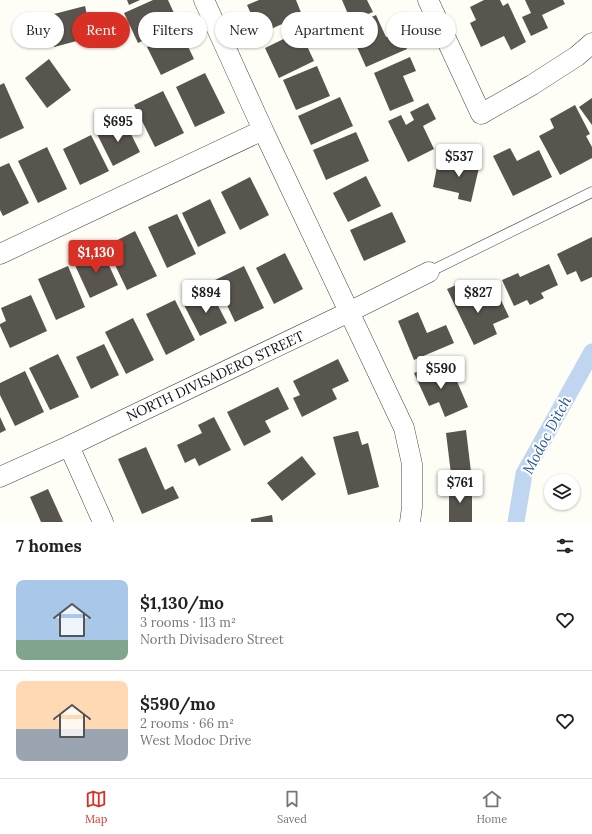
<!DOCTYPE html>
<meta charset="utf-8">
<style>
:root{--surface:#fff;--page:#f2f2f2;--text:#222;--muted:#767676;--line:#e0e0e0;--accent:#d93025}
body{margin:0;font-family:Lora,serif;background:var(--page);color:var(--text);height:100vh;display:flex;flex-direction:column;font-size:15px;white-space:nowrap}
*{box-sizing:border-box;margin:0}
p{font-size:13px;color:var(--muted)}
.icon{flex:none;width:22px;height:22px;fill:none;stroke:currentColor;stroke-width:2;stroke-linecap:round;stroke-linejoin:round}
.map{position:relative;height:522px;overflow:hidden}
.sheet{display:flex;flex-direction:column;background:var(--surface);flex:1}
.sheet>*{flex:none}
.hud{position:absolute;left:12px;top:12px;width:568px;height:36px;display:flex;gap:8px}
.buttons{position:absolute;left:544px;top:474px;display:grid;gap:8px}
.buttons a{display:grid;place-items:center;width:36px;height:36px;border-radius:50%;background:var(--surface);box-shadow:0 1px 3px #0004;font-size:20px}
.price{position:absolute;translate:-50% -34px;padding:0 9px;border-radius:4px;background:#fff;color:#222;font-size:13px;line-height:26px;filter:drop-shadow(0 1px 2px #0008)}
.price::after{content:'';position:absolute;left:50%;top:24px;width:12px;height:9px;margin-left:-6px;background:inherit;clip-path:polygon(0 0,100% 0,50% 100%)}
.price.current{background:var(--accent);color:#fff}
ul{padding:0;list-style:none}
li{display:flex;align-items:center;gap:12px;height:100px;padding:0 16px}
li+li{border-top:1px solid var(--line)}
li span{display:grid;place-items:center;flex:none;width:112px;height:80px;border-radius:8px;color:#555}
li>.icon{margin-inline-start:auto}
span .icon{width:48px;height:48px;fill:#fffc;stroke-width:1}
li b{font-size:17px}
h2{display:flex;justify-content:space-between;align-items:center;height:48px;padding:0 16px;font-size:17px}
.pill{padding:0 14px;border-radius:18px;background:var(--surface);box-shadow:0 1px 3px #0004;font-size:14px;line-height:36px}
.pill.current{background:var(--accent);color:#fff}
.tab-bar{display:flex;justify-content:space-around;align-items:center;height:56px;border-top:1px solid var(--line);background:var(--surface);font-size:11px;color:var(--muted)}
.tab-bar a{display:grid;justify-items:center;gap:2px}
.tab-bar .current{color:var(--accent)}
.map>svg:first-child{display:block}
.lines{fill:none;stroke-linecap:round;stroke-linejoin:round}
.canal{stroke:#c0d6f0;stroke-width:17}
.building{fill:#58544e}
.service-casing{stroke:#444;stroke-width:11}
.minor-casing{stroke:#444;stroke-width:21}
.service{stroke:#fff;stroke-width:10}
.minor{stroke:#fff;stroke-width:20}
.labels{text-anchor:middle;stroke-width:4;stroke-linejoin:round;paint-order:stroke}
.street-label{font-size:14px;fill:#111;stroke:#fff}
.water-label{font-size:15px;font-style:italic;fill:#275495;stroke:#fff}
</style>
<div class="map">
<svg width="592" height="522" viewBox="0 0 592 522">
<rect width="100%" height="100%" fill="#fefdf6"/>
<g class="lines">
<path class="canal" d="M 516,522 L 524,474 L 592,352"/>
</g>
<path class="building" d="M 127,0 L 140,0 L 129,5 Z
M 153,0 L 168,0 L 179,24 L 138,43 L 124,13 Z
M 259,0 L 296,0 L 302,15 L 260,34 L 247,5 Z
M 342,0 L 367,0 L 373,12 L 351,21 Z
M 484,0 L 500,0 L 503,6 L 508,3 L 526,42 L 511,50 L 504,36 L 481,47 L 470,23 L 476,20 L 470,7 Z
M 525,0 L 563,0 L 565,4 L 542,15 L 548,28 L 531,36 L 522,17 L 531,13 Z
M 85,6 L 92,37 L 54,47 L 46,16 Z
M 376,15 L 386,37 L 399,32 L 407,49 L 366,67 L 348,27 Z
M 180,30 L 194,59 L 161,75 L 147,47 Z
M 300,31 L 314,61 L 279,78 L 265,48 Z
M 410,57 L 416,71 L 403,76 L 414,101 L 390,111 L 374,73 Z
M 49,59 L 71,90 L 47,108 L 25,78 Z
M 317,66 L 330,96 L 296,110 L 283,80 Z
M 205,73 L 225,113 L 195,127 L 176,87 Z
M 4,83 L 24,128 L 0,139 L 0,85 Z
M 163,91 L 184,133 L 155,147 L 134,105 Z
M 340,97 L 353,126 L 311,145 L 298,116 Z
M 592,98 L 592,125 L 579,107 Z
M 428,103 L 436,119 L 423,126 L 434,149 L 408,162 L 388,121 L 401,115 L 406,125 L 414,120 L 410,112 Z
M 575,105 L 590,134 L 586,136 L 592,147 L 592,158 L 560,175 L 539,136 L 554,128 L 550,119 Z
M 124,120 L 140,152 L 113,166 L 97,134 Z
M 356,132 L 369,161 L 326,180 L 313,150 Z
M 91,135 L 109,171 L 80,185 L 63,149 Z
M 47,147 L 67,189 L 38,203 L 18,161 Z
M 510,148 L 517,161 L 539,150 L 552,177 L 513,196 L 493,156 Z
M 466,155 L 481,159 L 471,202 L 458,199 L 459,193 L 433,187 L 438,162 L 463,168 Z
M 9,163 L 29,203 L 3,216 L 0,210 L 0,167 Z
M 366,176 L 381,206 L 348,222 L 333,193 Z
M 250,177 L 269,215 L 240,230 L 221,192 Z
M 210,199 L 226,233 L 198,247 L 182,213 Z
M 392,212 L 406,242 L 364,261 L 350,230 Z
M 177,214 L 196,254 L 167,268 L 148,227 Z
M 135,231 L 157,276 L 127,290 L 106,246 Z
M 592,237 L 592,277 L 581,282 L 576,271 L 567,275 L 557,254 Z
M 102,250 L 118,285 L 90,298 L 74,263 Z
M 285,253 L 303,289 L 274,304 L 256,268 Z
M 549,264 L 558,285 L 541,293 L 544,298 L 530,305 L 527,300 L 514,306 L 502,280 L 518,273 L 520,277 Z
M 68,266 L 85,307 L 56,320 L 38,279 Z
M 244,266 L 264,308 L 235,322 L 215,280 Z
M 463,282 L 475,307 L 499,296 L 509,317 L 493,324 L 497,334 L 474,345 L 447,289 Z
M 211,292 L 227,323 L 200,336 L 184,305 Z
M 31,295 L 47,331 L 10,348 L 0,326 L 0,324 L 6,321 L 1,308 Z
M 175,300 L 195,340 L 166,355 L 146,314 Z
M 418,312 L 427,333 L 446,325 L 454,343 L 414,360 L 398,321 Z
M 133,318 L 154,360 L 126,374 L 105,332 Z
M 104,344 L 119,375 L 91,389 L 76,357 Z
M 58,354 L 79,397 L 50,410 L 29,368 Z
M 338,359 L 349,381 L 332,389 L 337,399 L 302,417 L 293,398 L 300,395 L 293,381 Z
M 437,363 L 443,377 L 453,372 L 468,407 L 445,417 L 439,402 L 429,406 L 414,373 Z
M 25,371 L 44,412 L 15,426 L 0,395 L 0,383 Z
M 278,387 L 289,409 L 265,421 L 271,432 L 244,446 L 227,412 Z
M 0,417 L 6,430 L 0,433 Z
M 214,417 L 231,450 L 199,466 L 195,458 L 185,463 L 177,445 L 202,433 L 198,425 Z
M 466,430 L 471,472 L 451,474 L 446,433 Z
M 358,431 L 362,445 L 368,443 L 379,487 L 348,495 L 333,437 Z
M 146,447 L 165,490 L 173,486 L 179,498 L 142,514 L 118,459 Z
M 302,456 L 316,474 L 282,501 L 267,483 Z
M 449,485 L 472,485 L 472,522 L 449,522 Z
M 48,489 L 63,522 L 41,522 L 30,497 Z
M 272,515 L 273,522 L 251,522 L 251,519 Z"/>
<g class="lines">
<g class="service-casing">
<path id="service" d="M 429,272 L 592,192"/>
</g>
<g class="minor-casing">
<path id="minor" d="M 204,0 L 263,130
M 428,0 L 481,114 L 532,85 L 577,56 L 592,43
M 0,254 L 263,130 L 404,428 L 412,464 L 412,507 L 410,522
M 69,446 L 103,522
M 0,477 L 69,446 L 349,312 L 429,272"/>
</g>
<use href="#service" class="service"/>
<use href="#minor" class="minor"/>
</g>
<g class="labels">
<g class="street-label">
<text transform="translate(215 376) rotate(-25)" y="5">NORTH DIVISADERO STREET</text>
</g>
<g class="water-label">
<text transform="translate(547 435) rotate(-62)" y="5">Modoc Ditch</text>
</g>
</g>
</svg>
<div class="buttons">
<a><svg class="icon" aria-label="layers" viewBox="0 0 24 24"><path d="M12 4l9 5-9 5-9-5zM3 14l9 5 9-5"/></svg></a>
</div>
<b class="price" style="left:118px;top:143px">$695</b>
<b class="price" style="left:459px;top:178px">$537</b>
<b class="price current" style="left:96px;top:274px">$1,130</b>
<b class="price" style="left:206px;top:314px">$894</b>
<b class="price" style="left:478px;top:314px">$827</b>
<b class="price" style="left:441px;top:390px">$590</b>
<b class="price" style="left:460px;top:504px">$761</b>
<div class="hud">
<a class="pill">Buy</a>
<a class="pill current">Rent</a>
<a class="pill">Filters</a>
<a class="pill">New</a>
<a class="pill">Apartment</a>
<a class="pill">House</a>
</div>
</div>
<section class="sheet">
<h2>7 homes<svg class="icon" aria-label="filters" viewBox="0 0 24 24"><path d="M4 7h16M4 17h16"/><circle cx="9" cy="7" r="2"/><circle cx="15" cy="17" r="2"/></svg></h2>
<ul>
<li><span style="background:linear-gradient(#a9c7e8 75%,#7fa58c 0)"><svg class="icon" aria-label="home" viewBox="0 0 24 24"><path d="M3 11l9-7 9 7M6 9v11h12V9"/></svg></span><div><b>$1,130/mo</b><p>3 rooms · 113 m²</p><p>North Divisadero Street</p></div><svg class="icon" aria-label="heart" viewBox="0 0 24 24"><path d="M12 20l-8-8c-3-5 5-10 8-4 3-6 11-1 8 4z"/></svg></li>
<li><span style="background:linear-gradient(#ffd9b3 60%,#9aa5b1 0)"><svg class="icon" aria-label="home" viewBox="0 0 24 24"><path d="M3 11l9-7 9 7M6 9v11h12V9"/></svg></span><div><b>$590/mo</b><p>2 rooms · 66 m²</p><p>West Modoc Drive</p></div><svg class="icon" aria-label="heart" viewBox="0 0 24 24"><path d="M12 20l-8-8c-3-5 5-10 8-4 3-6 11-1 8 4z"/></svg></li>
</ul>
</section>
<nav class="tab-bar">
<a class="current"><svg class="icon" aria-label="map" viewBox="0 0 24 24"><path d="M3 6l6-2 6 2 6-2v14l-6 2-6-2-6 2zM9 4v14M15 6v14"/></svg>Map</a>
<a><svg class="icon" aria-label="saved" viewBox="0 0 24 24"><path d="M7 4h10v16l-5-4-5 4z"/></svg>Saved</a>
<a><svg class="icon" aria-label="home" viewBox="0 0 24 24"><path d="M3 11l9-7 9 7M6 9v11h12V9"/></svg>Home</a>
</nav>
